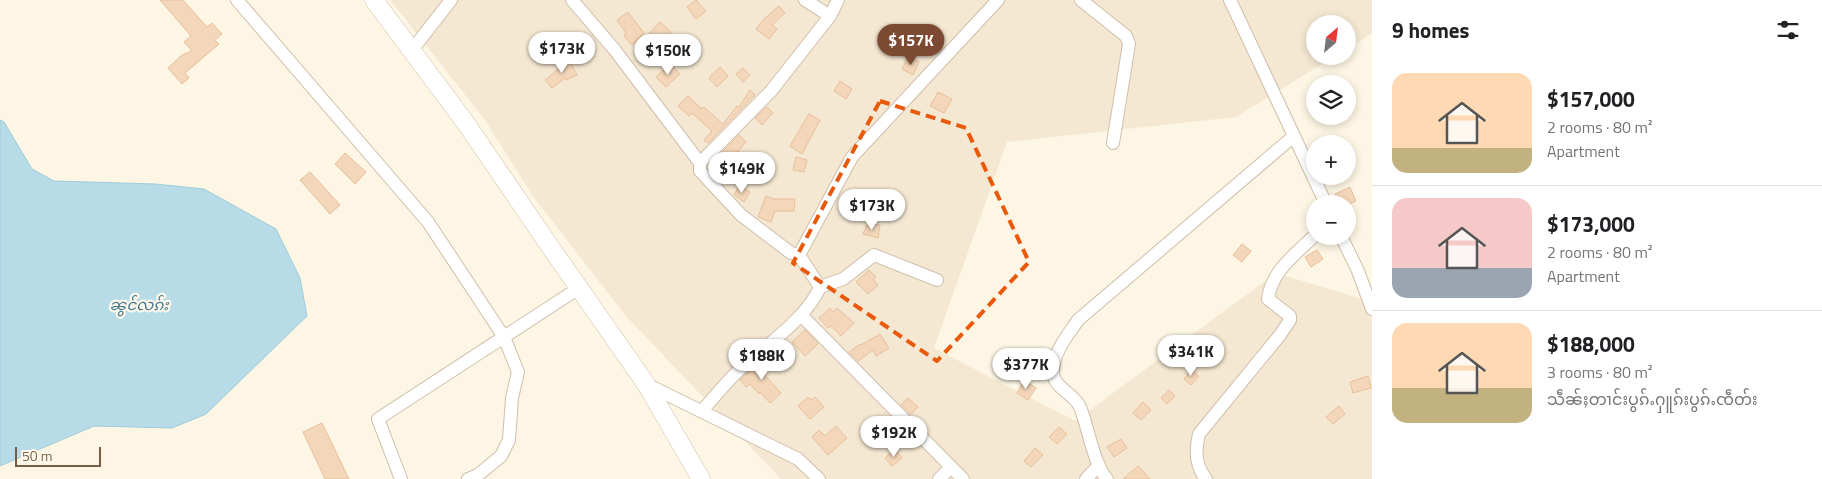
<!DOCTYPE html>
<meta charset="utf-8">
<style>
:root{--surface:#fff;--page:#f6f6f6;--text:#202124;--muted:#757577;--line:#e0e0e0;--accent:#7c4932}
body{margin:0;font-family:"Titillium Web","Noto Sans Myanmar",sans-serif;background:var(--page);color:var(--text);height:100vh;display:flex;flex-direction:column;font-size:19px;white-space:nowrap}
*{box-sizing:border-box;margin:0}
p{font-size:16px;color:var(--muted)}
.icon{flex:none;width:28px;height:28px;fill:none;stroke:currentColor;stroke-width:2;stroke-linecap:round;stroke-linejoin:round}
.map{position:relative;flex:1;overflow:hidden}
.details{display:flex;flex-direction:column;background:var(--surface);width:450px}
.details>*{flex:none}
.needle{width:32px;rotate:28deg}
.fabs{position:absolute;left:1306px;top:15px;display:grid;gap:10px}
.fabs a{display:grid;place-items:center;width:50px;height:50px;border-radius:50%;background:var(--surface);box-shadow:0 2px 8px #0003;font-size:25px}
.scale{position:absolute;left:15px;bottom:12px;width:86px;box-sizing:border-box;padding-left:5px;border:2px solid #775d48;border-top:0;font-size:14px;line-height:18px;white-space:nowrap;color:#775d48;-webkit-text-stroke:4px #fff9eb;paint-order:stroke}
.price{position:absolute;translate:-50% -42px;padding:0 11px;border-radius:18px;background:#fff;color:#222;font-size:16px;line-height:32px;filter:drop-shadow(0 1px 2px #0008)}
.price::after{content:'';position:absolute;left:50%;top:30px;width:15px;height:11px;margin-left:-8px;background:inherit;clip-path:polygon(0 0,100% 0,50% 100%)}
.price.active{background:var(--accent);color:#fff}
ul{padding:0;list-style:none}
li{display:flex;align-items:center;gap:15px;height:125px;padding:0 20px}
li+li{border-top:1px solid var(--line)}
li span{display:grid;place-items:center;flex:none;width:140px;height:100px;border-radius:15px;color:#555}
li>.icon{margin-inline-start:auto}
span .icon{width:60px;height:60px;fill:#fffc;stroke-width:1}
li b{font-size:21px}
h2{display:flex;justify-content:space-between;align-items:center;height:60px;padding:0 20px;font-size:21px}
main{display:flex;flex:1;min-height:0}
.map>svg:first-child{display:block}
.residential{fill:#f5e8d2}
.water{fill:#b7dce8;stroke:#9dcbda}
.building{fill:#f4d7ba;stroke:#e7bf9a}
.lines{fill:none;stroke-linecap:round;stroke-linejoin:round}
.street-casing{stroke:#cfbeaa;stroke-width:14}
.secondary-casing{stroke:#d3bfa7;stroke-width:19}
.street{stroke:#fff;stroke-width:12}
.secondary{stroke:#fff;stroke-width:18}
.marked{fill:none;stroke:#e8590c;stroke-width:4;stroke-dasharray:10 6;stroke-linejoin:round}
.labels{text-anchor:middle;stroke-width:4.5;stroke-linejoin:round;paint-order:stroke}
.water-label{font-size:15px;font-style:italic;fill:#41788b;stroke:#fff9eb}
</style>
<main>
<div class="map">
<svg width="1372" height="479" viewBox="0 0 1372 479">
<rect width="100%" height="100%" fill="#fdf6e4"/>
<path class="residential" d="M 390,0 L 1372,0 L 1372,33 L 1348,49 L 1348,24 L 1315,24 L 1315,56 L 1335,56 L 1236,117 L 1007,142 L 934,348 L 1075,421 L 1276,273 L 1372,302 L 1372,479 L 781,479 L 625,315 L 532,195 L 485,120 Z"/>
<path class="water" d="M 0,120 L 4,122 L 32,169 L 54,181 L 155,184 L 204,189 L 276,229 L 300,278 L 307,316 L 206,414 L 172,428 L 94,426 L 0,466 Z"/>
<path class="building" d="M 160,0 L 183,0 L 207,27 L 212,23 L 222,34 L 215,40 L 219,44 L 185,73 L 189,78 L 182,84 L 168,68 L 182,55 L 192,51 L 184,42 L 191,36 Z
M 696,0 L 706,11 L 696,19 L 687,7 Z
M 779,6 L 785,13 L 772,25 L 777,29 L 769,39 L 756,29 L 764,19 Z
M 628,12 L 644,33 L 632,45 L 624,36 L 626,33 L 617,20 Z
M 660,22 L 671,32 L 660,44 L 649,34 Z
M 908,57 L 919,62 L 913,75 L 902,69 Z
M 569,60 L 577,75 L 566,80 L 565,78 L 552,88 L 545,80 L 560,68 L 559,66 Z
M 670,64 L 680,74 L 666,87 L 656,77 Z
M 720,67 L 728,76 L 717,87 L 709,78 Z
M 743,68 L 750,75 L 743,82 L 736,74 Z
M 840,81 L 852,89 L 846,99 L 834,91 Z
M 750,90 L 755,95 L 708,143 L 704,140 L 712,131 L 692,113 L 689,116 L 678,106 L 688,96 L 702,109 L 704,107 L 723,124 L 737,106 L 739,107 Z
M 938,92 L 952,99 L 944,113 L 930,106 Z
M 767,107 L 773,113 L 762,125 L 755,118 Z
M 809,114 L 820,120 L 802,154 L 790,146 Z
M 739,135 L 746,142 L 736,154 L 738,155 L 731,164 L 720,154 Z
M 345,153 L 366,172 L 355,184 L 335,164 Z
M 796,157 L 807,160 L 804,172 L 793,170 Z
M 310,172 L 340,205 L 330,214 L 300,180 Z
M 739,186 L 750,192 L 744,202 L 734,195 Z
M 1350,187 L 1356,201 L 1349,204 L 1339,204 L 1335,194 Z
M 766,196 L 774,199 L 795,199 L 794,211 L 775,211 L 771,222 L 758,217 Z
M 871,224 L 880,225 L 878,238 L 863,234 L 867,225 L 871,226 Z
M 1242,244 L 1251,251 L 1242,262 L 1233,255 Z
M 1317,250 L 1323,259 L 1311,267 L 1305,257 Z
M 869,270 L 876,277 L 873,279 L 878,285 L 868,294 L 856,282 Z
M 830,308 L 833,312 L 837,308 L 854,323 L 841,336 L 831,326 L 828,328 L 819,318 Z
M 805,330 L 818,344 L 805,356 L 792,342 Z
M 880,334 L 889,348 L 876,356 L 873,350 L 858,361 L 849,352 L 860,344 L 861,345 Z
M 767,357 L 773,363 L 763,373 L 781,393 L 770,403 L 760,392 L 759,394 L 750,384 L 746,387 L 740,380 Z
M 1191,370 L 1199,376 L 1191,385 L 1184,379 Z
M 1368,376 L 1371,388 L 1353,393 L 1350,382 Z
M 1024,380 L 1036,388 L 1028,400 L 1017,393 Z
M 1169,390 L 1175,396 L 1167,404 L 1161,398 Z
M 808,397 L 811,400 L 815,397 L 824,407 L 810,419 L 798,406 Z
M 908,398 L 918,407 L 911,414 L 901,405 Z
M 1143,402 L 1151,410 L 1141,420 L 1133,413 Z
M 1339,406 L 1345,414 L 1333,424 L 1326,417 Z
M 322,423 L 349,479 L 325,479 L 303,432 Z
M 836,426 L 847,438 L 828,455 L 812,437 L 819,430 L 825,436 Z
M 1059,427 L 1067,434 L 1057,444 L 1049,437 Z
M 1121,439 L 1127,448 L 1114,457 L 1107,447 Z
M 1035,448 L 1043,455 L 1031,467 L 1024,461 Z
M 895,449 L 902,458 L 892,466 L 885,458 Z
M 1138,466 L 1150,479 L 1123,479 Z"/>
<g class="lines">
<g class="street-casing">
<path id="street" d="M 237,0 L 428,222 L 504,337 L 518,372 L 512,398 L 509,440 L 501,456 L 478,475 L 468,479
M 572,0 L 614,49 L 700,163 L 700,171 L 741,215 L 791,253 L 799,255 L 820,287 C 806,320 762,348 736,373 C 724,385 713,398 702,411
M 805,0 L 830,16
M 1081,0 L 1126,36 L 1129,44 L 1113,143
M 1230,0 L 1326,204
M 412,50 L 451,0
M 700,163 L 771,91 L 830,16 L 838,0
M 1341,236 L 1358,271 L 1372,309
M 799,255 L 852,157 L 998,0
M 820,287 L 843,279 L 874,255 L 937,280
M 801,315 L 963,479
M 646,384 L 798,459 L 819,479
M 401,479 L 378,419 L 579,288
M 939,479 L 951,467
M 1086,479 L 1099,465
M 1107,479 C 1094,466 1088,426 1080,407 C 1074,393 1053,388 1053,372 C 1053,352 1068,335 1078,320 L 1294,136
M 1206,479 C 1195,465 1195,450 1199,434 L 1280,335 L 1290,320 L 1290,316 L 1268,299 C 1271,271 1297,253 1315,235"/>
</g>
<g class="secondary-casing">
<path id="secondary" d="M 374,0 L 465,122 L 549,245 L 646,384 L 701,479"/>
</g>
<use href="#street" class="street"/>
<use href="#secondary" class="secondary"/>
</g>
<path class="marked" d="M 880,101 L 966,128 L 1029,262 L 937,361 L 793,263 Z"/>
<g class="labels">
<g class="water-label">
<text x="139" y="310">ၼွင်လၵ်း</text>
</g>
</g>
</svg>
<div class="fabs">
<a><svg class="needle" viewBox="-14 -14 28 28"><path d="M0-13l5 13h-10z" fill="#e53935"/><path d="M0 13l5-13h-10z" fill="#757577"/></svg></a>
<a><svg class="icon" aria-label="layers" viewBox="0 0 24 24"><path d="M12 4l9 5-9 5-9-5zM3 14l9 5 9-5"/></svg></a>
<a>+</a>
<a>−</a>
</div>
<div class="scale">50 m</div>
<b class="price active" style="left:911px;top:66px">$157K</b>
<b class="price" style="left:562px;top:74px">$173K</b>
<b class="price" style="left:668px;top:76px">$150K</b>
<b class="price" style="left:742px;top:194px">$149K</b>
<b class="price" style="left:872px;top:231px">$173K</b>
<b class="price" style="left:1191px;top:377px">$341K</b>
<b class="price" style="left:762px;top:381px">$188K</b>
<b class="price" style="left:1026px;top:390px">$377K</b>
<b class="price" style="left:894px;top:458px">$192K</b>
</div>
<section class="details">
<h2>9 homes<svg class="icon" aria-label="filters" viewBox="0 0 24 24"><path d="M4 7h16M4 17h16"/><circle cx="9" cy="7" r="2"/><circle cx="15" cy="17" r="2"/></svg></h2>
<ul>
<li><span style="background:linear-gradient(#ffd9b3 75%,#c2b280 0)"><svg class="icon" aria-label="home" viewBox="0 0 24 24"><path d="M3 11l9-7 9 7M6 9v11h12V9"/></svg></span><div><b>$157,000</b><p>2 rooms · 80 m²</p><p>Apartment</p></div></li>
<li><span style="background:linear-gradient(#f6c9c9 70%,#9aa5b1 0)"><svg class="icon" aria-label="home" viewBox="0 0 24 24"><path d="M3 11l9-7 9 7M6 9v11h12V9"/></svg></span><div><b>$173,000</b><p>2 rooms · 80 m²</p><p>Apartment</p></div></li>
<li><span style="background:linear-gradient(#ffd9b3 65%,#c2b280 0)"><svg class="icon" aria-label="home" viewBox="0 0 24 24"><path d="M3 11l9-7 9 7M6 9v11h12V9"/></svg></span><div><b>$188,000</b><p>3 rooms · 80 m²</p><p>သဵၼ်ႈတၢင်းပွၵ်ႉႁူၵ်းပွၵ်ႉၸဵတ်း</p></div></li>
</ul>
</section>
</main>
